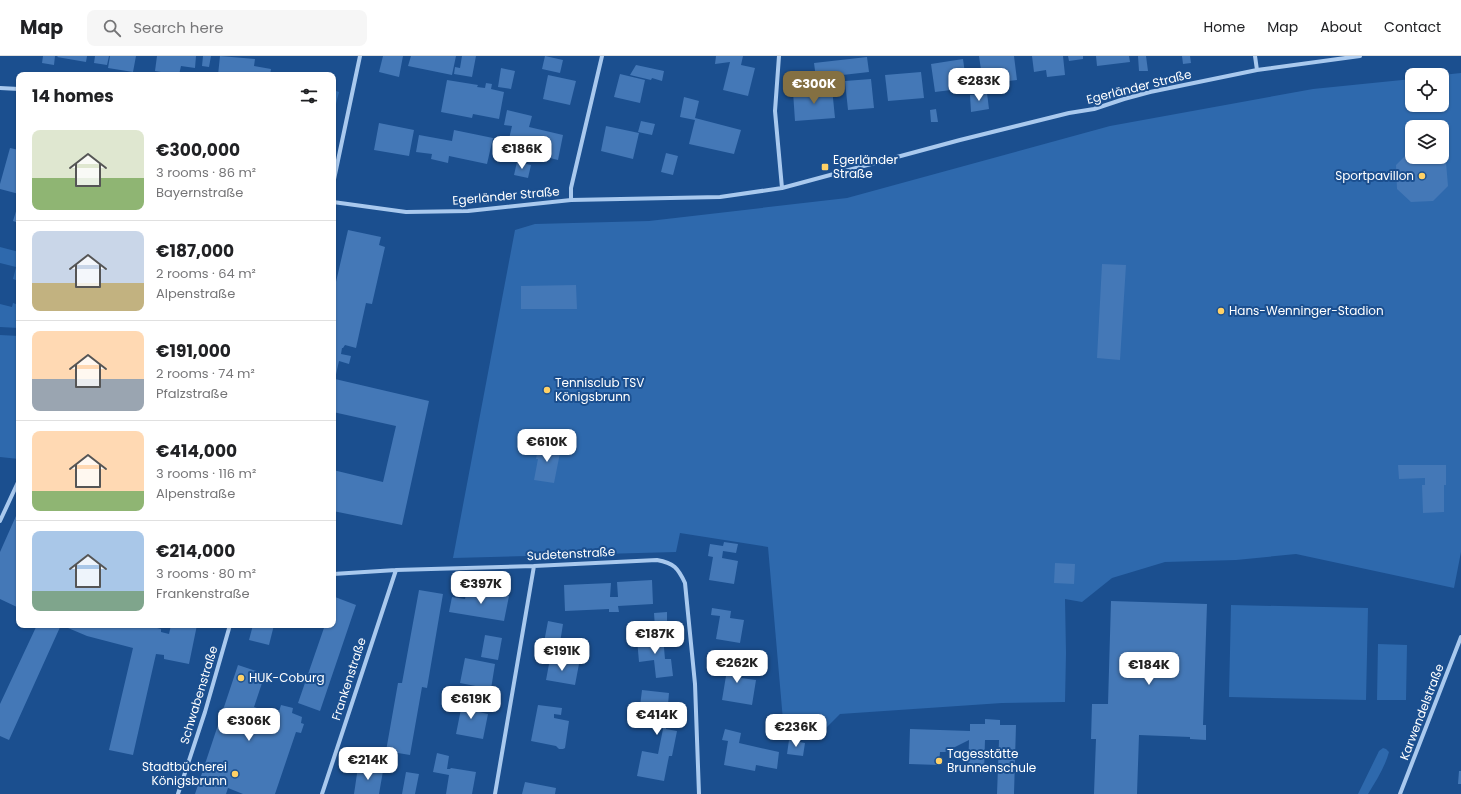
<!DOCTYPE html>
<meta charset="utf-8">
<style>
:root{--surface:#fff;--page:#f6f6f6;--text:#202124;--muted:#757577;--line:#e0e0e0;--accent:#847042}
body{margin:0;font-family:Poppins,sans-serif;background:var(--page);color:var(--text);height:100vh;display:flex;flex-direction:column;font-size:15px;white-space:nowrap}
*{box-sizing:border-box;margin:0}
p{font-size:13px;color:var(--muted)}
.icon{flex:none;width:22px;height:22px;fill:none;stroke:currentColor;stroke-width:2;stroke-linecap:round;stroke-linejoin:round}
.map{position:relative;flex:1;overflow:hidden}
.sheet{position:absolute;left:16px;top:16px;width:320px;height:556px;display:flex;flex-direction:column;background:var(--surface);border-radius:8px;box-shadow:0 1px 3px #0004}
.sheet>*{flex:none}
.tools{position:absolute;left:1405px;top:12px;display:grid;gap:8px}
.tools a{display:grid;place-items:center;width:44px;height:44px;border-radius:8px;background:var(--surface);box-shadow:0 1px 3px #0004;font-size:20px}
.price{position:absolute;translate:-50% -34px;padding:0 9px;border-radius:8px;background:#fff;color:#222;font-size:13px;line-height:26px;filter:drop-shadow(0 1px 2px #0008)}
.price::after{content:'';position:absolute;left:50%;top:24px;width:12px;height:9px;margin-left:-6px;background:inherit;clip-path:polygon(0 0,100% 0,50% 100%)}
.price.on{background:var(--accent);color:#fff}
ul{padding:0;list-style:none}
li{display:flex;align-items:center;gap:12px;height:100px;padding:0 16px}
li+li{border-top:1px solid var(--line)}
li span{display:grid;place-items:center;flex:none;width:112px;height:80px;border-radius:8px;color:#555}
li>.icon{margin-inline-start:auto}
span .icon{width:48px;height:48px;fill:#fffc;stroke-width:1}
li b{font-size:17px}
h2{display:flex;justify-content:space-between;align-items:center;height:48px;padding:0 16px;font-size:17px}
header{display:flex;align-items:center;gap:24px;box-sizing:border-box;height:56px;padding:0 20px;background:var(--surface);border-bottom:1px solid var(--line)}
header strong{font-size:19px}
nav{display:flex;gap:22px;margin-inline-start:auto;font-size:14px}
.search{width:280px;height:36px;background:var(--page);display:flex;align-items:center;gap:10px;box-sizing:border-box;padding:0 14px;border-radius:8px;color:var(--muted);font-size:15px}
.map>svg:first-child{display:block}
.green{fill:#2e69ad;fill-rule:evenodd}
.building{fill:#4478b7}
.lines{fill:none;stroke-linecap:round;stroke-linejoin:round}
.street{stroke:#a9c9ee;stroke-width:4}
.poi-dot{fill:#ffd166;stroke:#1b4f8f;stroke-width:1.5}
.labels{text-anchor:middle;stroke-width:4;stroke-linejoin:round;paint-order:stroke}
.street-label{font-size:12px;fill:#fff;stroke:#1b4f8f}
.poi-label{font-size:12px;fill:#fff;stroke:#1b4f8f;text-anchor:start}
</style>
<header>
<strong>Map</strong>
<div class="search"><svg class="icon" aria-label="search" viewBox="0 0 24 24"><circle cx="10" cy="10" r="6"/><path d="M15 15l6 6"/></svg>Search here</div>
<nav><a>Home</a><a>Map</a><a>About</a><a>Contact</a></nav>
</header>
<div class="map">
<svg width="1461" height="738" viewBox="0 0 1461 738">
<rect width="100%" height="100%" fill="#1b4f8f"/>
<path class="green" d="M 1461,17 L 1461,496 L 1454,532 L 1296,498 L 1236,504 L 1165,506 L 1112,522 L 1082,546 L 1065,543 L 1066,597 L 1065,646 L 1002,647 L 840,658 L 815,683 L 784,676 L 768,491 L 680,477 L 676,496 L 453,502 L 515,174 L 535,168 L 649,165 L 847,142 L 1110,70 L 1313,33 L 1412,23 L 1412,49 L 1442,49 L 1442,19 ZM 1412,71 L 1442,71 L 1442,101 L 1412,101 Z
M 333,34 L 339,36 L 333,60 Z
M 0,191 L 19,196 L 19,214 L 16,224 L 13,223 L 16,211 L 0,207 Z
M 13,247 L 19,249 L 19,272 L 0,271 L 0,248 L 12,251 Z
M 0,279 L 19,280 L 19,403 L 0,401 Z
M 1231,549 L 1368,552 L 1366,644 L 1229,641 Z
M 1378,588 L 1407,589 L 1406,644 L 1377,644 Z
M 1383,692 L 1386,693 L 1389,696 C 1385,711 1376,725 1368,738 L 1358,738 L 1379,695 Z"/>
<path class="building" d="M 43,0 L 55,0 L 54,9 L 42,7 Z
M 58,0 L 87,0 L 86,6 L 57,1 Z
M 95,0 L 109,0 L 107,9 L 94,7 Z
M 110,0 L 136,0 L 133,16 L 108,12 Z
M 157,0 L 196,0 L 195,12 L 181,10 L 179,19 L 155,15 Z
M 203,0 L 211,0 L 209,11 L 202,10 Z
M 220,0 L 255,3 L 254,10 L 271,13 L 270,19 L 218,19 Z
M 383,0 L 403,0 L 399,21 L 379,16 Z
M 411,0 L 456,0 L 452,19 L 408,10 Z
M 462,0 L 476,0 L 472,21 L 454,18 L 455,11 L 460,12 Z
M 545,0 L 563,4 L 560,17 L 542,13 Z
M 716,0 L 743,0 L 741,9 L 755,12 L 748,40 L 723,34 L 730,6 L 715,8 Z
M 979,0 L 1014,0 L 1017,24 L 983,28 Z
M 1032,0 L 1063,0 L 1065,19 L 1047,21 L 1046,14 L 1034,16 Z
M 1068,0 L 1083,0 L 1083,3 L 1069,5 Z
M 1096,0 L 1129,0 L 1130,6 L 1097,10 Z
M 1138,0 L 1146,0 L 1148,15 L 1139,15 Z
M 1182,0 L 1190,0 L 1191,7 L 1183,8 Z
M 867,1 L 869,16 L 816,22 L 814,7 Z
M 963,3 L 967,32 L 935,36 L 931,8 Z
M 636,9 L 664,15 L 662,25 L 652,22 L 651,24 L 630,19 Z
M 501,12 L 515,15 L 511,33 L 498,31 Z
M 921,16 L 924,42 L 888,45 L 885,19 Z
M 620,18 L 645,24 L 640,47 L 614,41 Z
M 548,19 L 576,25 L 570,49 L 543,43 Z
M 871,23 L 874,52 L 848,54 L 845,25 Z
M 447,24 L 478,29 L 477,31 L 485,32 L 486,27 L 492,28 L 491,33 L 504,36 L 499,63 L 473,58 L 472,62 L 441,56 Z
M 832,32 L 835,62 L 795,65 L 793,36 Z
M 987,37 L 989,53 L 971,56 L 970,39 Z
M 684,41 L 699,45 L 695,62 L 741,74 L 734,98 L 689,88 L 695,64 L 680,61 Z
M 936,53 L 938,66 L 931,66 L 930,54 Z
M 507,54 L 532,60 L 529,71 L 563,79 L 558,104 L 526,96 L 525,101 L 506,96 L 512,70 L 504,69 Z
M 641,65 L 655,68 L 652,79 L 638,76 Z
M 379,67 L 414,74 L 409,100 L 374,94 Z
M 606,70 L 639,77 L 633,103 L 601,95 Z
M 454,74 L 493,82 L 487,108 L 449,100 L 448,107 L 431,103 L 432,98 L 416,96 L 419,79 L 452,85 Z
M 10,92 L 19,94 L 19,138 L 0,133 L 0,128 Z
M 1412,94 L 1412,101 L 1440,101 L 1446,106 L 1448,130 L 1433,145 L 1411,146 L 1397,133 L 1396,109 L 1410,95 Z
M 666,97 L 678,100 L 673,119 L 661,116 Z
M 517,106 L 531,109 L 528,122 L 514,119 Z
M 17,152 L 19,152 L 19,167 L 13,165 Z
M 348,174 L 381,181 L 379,189 L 385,191 L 372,248 L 366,247 L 356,292 L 345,289 L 343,292 L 342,292 L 341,298 L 351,300 L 349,308 L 339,305 L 335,323 L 429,345 L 402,469 L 333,455 L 333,414 L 383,426 L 396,370 L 333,356 L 333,296 L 335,297 L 336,291 L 335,291 L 335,287 L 333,287 L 333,239 Z
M 1102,208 L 1126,209 L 1120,304 L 1097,302 Z
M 576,229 L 577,253 L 521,253 L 521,230 Z
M 539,387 L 561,392 L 554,427 L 534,424 L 538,403 L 536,403 Z
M 1398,409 L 1446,409 L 1446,429 L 1444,429 L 1444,456 L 1423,457 L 1422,429 L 1425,429 L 1425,422 L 1399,423 Z
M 16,460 L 19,461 L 19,552 L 0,543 L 0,496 Z
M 724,486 L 738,488 L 736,497 L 723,495 L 722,502 L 738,505 L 734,528 L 709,524 L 713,501 L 708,500 L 710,488 L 723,490 Z
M 1055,507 L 1075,508 L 1074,528 L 1054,527 Z
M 652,524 L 653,548 L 618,550 L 619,556 L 609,556 L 609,553 L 565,555 L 564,529 L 611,527 L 610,541 L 618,541 L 617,526 Z
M 467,532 L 509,540 L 504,565 L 449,556 L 452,541 L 465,543 Z
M 419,534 L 443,538 L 427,632 L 422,631 L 410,699 L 386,695 L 398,627 L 402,627 Z
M 335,541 L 356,549 L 320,655 L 298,647 L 325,569 L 333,569 L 333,546 Z
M 1111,545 L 1207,548 L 1203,669 L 1206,669 L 1206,684 L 1190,683 L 1190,681 L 1139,679 L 1137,738 L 1094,738 L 1096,683 L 1091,683 L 1092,648 L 1108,648 Z
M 712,552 L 731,555 L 730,562 L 744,564 L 740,587 L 716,583 L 720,560 L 711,559 Z
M 667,556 L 667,571 L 655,572 L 654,557 Z
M 548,565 L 563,568 L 559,593 L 557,592 L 556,600 L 542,597 Z
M 37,569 L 61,569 L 9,684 L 0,680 L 0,648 Z
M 61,569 L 137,570 L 145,569 L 161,573 L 161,576 L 169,578 L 171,569 L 197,569 L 189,608 L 164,603 L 164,599 L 156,598 L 133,699 L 109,694 L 133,592 L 87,580 Z
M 253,569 L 274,569 L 269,589 L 249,584 Z
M 485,579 L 502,582 L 498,604 L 481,601 Z
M 663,580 L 665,603 L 671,603 L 673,620 L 656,622 L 654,604 L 639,606 L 637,583 Z
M 465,602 L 495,608 L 491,633 L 460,627 Z
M 550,603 L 579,608 L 575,629 L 546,624 Z
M 722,605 L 743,608 L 741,622 L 756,624 L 752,649 L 722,644 L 726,620 L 720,619 Z
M 238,609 L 265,618 L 254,651 L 278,659 L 281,649 L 293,652 L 292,657 L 302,661 L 301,667 L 304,668 L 301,677 L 296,676 L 275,738 L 243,738 L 228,732 L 226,738 L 195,738 Z
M 642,634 L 669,637 L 666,673 L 677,675 L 672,700 L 669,700 L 664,725 L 637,720 L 642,695 L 658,698 L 663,673 L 655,661 L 639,658 Z
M 457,644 L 480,648 L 479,656 L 488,658 L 483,683 L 456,678 L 461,653 L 455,652 Z
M 538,649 L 562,652 L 561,659 L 554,658 L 554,662 L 569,665 L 565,692 L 563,693 L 559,693 L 556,690 L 531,685 Z
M 985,663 L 1000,664 L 1000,669 L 1016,669 L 1014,738 L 997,738 L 999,684 L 985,684 L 984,717 L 968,716 L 969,684 L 945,696 L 940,696 L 939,709 L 909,708 L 910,673 L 970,675 L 970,668 L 985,668 Z
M 725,673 L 741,677 L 739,687 L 779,696 L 777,713 L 756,709 L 755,715 L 724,709 L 728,685 L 722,684 Z
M 789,684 L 805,687 L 803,700 L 787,698 Z
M 437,697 L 449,700 L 447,713 L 450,713 L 451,712 L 476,716 L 472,738 L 446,738 L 449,719 L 433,716 Z
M 358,711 L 383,715 L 379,738 L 354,738 Z
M 1459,715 L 1461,715 L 1461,728 L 1458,728 Z
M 406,716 L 419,718 L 415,738 L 402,738 Z
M 525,726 L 556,732 L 555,738 L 522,738 Z"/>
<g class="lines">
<path class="street" d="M 779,0 L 775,55 L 782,132
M 1255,0 L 1257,14
M 0,32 L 19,33
M 333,128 L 360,0
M 571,144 L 571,132 L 602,0
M 333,146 L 406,156 L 468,155 L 571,144 L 720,141 L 782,132 L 960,84 L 1069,57 L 1094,53 L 1124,43 L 1150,36 L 1257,14 L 1360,0
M 0,465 L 19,424
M 333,518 L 396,514 L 534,510 L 657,504 C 674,507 678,512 685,527 L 695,628 L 699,738
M 178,738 L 205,656 L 230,569
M 322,738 L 396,514
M 495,738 L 534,510
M 1400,738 L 1461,581"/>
</g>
<g class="poi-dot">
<rect x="821" y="107" width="8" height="8" rx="2"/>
<circle cx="1422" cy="120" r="4"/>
<circle cx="1221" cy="255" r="4"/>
<circle cx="547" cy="334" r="4"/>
<circle cx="241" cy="622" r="4"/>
<circle cx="939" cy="705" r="4"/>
<circle cx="235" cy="718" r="4"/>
</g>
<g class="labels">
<g class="street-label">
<text transform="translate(1139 31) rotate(-14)" y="4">Egerländer Straße</text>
<text transform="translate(506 140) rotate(-5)" y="4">Egerländer Straße</text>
<text transform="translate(571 498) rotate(-3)" y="4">Sudetenstraße</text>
<text transform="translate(349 623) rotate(-72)" y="4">Frankenstraße</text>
<text transform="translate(199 639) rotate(-73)" y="4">Schwabenstraße</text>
<text transform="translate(1422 656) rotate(-69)" y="4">Karwendelstraße</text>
</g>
<g class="poi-label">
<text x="833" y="108">Egerländer<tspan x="833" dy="14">Straße</tspan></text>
<text x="1414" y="124" text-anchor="end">Sportpavillon</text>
<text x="1229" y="259">Hans-Wenninger-Stadion</text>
<text x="555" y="331">Tennisclub TSV<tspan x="555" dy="14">Königsbrunn</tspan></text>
<text x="249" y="626">HUK-Coburg</text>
<text x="947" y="702">Tagesstätte<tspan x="947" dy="14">Brunnenschule</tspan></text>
<text x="227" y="715" text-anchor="end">Stadtbücherei<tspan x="227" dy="14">Königsbrunn</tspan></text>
</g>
</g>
</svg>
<div class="tools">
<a><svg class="icon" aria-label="locate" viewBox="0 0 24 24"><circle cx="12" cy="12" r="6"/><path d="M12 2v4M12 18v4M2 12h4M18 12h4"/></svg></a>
<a><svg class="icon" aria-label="layers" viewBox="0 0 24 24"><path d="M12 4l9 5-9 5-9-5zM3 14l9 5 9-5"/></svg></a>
</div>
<b class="price" style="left:979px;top:46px">€283K</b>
<b class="price on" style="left:814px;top:49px">€300K</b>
<b class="price" style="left:522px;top:114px">€186K</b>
<b class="price" style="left:547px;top:407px">€610K</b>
<b class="price" style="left:481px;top:549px">€397K</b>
<b class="price" style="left:655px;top:599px">€187K</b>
<b class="price" style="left:562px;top:616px">€191K</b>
<b class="price" style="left:737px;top:628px">€262K</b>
<b class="price" style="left:1149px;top:630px">€184K</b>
<b class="price" style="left:471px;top:664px">€619K</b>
<b class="price" style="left:657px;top:680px">€414K</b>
<b class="price" style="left:249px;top:686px">€306K</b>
<b class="price" style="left:796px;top:692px">€236K</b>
<b class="price" style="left:368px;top:725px">€214K</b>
<section class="sheet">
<h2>14 homes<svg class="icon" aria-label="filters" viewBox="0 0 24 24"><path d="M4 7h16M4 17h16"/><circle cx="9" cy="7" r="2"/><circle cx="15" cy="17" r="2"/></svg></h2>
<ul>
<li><span style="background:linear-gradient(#dfe7d0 60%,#8fb573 0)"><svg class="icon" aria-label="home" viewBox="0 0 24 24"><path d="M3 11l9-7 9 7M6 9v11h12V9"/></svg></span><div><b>€300,000</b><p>3 rooms · 86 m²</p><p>Bayernstraße</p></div></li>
<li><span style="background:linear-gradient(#c9d6e8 65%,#c2b280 0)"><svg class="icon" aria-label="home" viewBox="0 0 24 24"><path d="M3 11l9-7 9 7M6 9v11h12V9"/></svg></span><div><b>€187,000</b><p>2 rooms · 64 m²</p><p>Alpenstraße</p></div></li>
<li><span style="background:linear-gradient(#ffd9b3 60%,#9aa5b1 0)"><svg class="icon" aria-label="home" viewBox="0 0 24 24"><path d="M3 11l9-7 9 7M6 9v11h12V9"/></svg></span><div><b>€191,000</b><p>2 rooms · 74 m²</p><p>Pfalzstraße</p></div></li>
<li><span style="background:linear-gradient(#ffd9b3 75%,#8fb573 0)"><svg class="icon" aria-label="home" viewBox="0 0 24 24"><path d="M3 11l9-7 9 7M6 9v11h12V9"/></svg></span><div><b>€414,000</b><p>3 rooms · 116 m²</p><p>Alpenstraße</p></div></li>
<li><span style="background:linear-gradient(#a9c7e8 75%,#7fa58c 0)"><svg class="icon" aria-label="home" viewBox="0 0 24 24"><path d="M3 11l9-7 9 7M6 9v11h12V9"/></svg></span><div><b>€214,000</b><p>3 rooms · 80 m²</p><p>Frankenstraße</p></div></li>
</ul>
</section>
</div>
